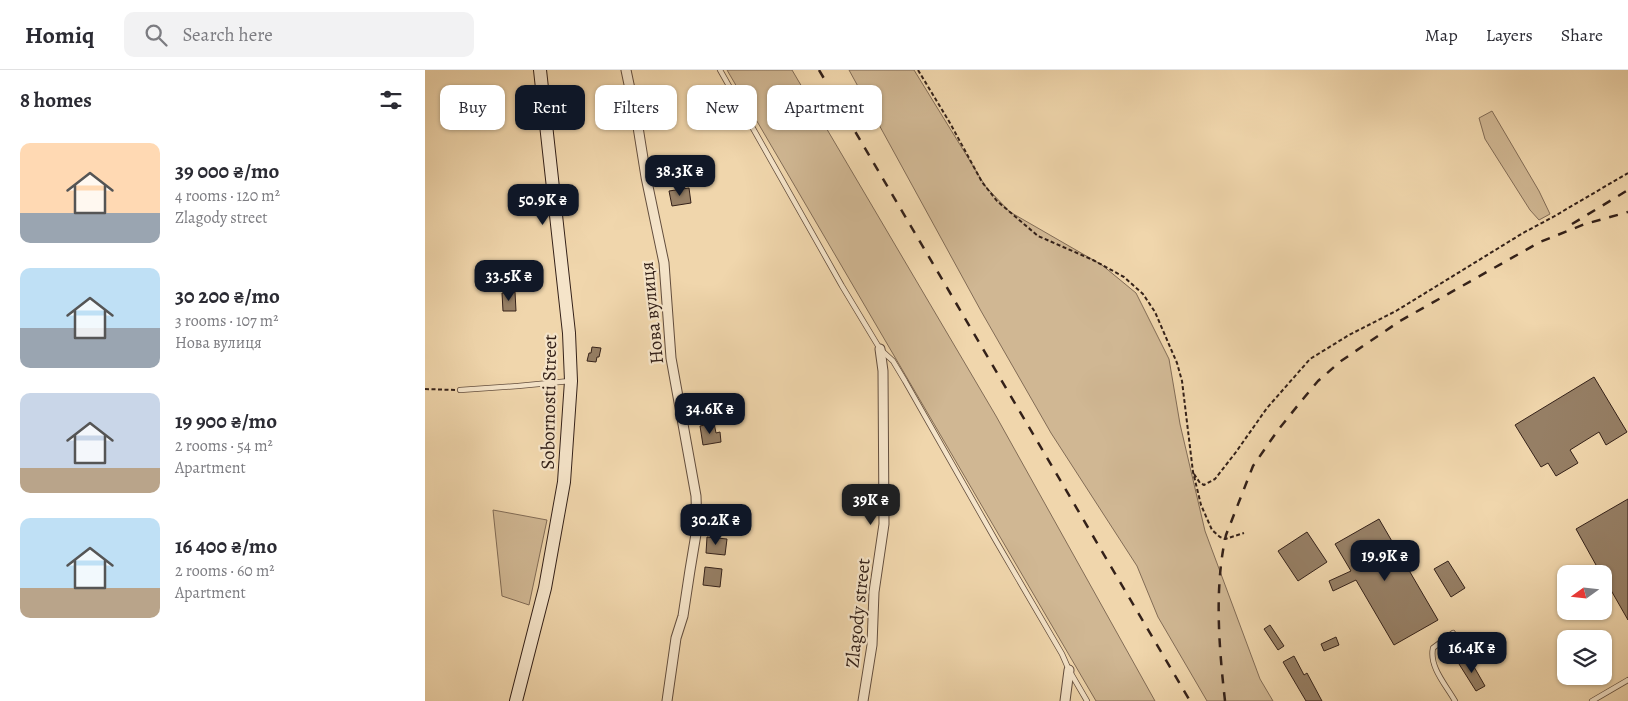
<!DOCTYPE html>
<meta charset="utf-8">
<style>
:root{--surface:#fff;--page:#f2f2f3;--text:#2b2b33;--muted:#7c7c81;--line:#e1e1e2;--accent:#111827}
body{margin:0;font-family:Alegreya,serif;background:var(--page);color:var(--text);height:100vh;display:flex;flex-direction:column;font-size:19px;white-space:nowrap}
*{box-sizing:border-box;margin:0}
p{font-size:16px;color:var(--muted)}
.icon{flex:none;width:28px;height:28px;fill:none;stroke:currentColor;stroke-width:2;stroke-linecap:round;stroke-linejoin:round}
.map{position:relative;flex:1;overflow:hidden}
.drawer{display:flex;flex-direction:column;background:var(--surface);width:425px}
.drawer>*{flex:none}
.top-card{position:absolute;left:15px;top:15px;width:475px;height:45px;display:flex;gap:10px}
.needle{width:32px;rotate:255deg}
.buttons{position:absolute;left:1132px;top:495px;display:grid;gap:10px}
.buttons a{display:grid;place-items:center;width:55px;height:55px;border-radius:10px;background:var(--surface);box-shadow:0 1px 4px #0004;font-size:25px}
.price{position:absolute;translate:-50% -42px;padding:0 11px;border-radius:10px;background:var(--accent);color:#fff;font-size:16px;line-height:32px;filter:drop-shadow(0 1px 2px #0008)}
.price::after{content:'';position:absolute;left:50%;top:30px;width:15px;height:11px;margin-left:-8px;background:inherit;clip-path:polygon(0 0,100% 0,50% 100%)}
.price.on{background:#222;color:#fff}
ul{padding:0;list-style:none}
li{display:flex;align-items:center;gap:15px;height:125px;padding:0 20px}
li span{display:grid;place-items:center;flex:none;width:140px;height:100px;border-radius:10px;color:#555}
li>.icon{margin-inline-start:auto}
span .icon{width:60px;height:60px;fill:#fffc;stroke-width:1}
li b{font-size:21px}
h2{display:flex;justify-content:space-between;align-items:center;height:60px;padding:0 20px;font-size:21px}
.chip{padding:0 18px;border-radius:10px;background:var(--surface);box-shadow:0 1px 4px #0004;font-size:18px;line-height:45px}
.chip.on{background:var(--accent);color:#fff}
header{display:flex;align-items:center;gap:30px;box-sizing:border-box;height:70px;padding:0 25px;background:var(--surface);border-bottom:1px solid var(--line)}
header strong{font-size:24px}
nav{display:flex;gap:28px;margin-inline-start:auto;font-size:18px}
.search{width:350px;height:45px;background:var(--page);display:flex;align-items:center;gap:12px;box-sizing:border-box;padding:0 18px;border-radius:10px;color:var(--muted);font-size:19px}
main{display:flex;flex:1;min-height:0}
.map>svg:first-child{display:block}
.green{fill:#d0b793;stroke:#826c56}
.building{fill:#967f65;stroke:#342119}
.lines{fill:none;stroke-linecap:round;stroke-linejoin:round}
.lane-casing{stroke:#634e3e;stroke-width:6}
.street-casing{stroke:#634e3e;stroke-width:11}
.secondary-casing{stroke:#342119;stroke-width:14}
.path{stroke:#342119;stroke-width:2;stroke-dasharray:4 2.5;stroke-linecap:butt}
.lane{stroke:#f5e4c9;stroke-width:4.5}
.street{stroke:#f5e4c9;stroke-width:9}
.secondary{stroke:#f5e4c9;stroke-width:12}
.rail{stroke:#342119;stroke-width:2.5;stroke-dasharray:9 9;stroke-linecap:butt}
.labels{text-anchor:middle;stroke-width:4.5;stroke-linejoin:round;paint-order:stroke}
.street-label{font-size:19px;fill:#342119;stroke:#f5e4c9}
</style>
<header>
<strong>Homiq</strong>
<div class="search"><svg class="icon" aria-label="search" viewBox="0 0 24 24"><circle cx="10" cy="10" r="6"/><path d="M15 15l6 6"/></svg>Search here</div>
<nav><a>Map</a><a>Layers</a><a>Share</a></nav>
</header>
<main>
<section class="drawer">
<h2>8 homes<svg class="icon" aria-label="filters" viewBox="0 0 24 24"><path d="M4 7h16M4 17h16"/><circle cx="9" cy="7" r="2"/><circle cx="15" cy="17" r="2"/></svg></h2>
<ul>
<li><span style="background:linear-gradient(#ffd9b3 70%,#9aa5b1 0)"><svg class="icon" aria-label="home" viewBox="0 0 24 24"><path d="M3 11l9-7 9 7M6 9v11h12V9"/></svg></span><div><b>39 000 ₴/mo</b><p>4 rooms · 120 m²</p><p>Zlagody street</p></div></li>
<li><span style="background:linear-gradient(#bfe0f5 60%,#9aa5b1 0)"><svg class="icon" aria-label="home" viewBox="0 0 24 24"><path d="M3 11l9-7 9 7M6 9v11h12V9"/></svg></span><div><b>30 200 ₴/mo</b><p>3 rooms · 107 m²</p><p>Нова вулиця</p></div></li>
<li><span style="background:linear-gradient(#c9d6e8 75%,#b9a48a 0)"><svg class="icon" aria-label="home" viewBox="0 0 24 24"><path d="M3 11l9-7 9 7M6 9v11h12V9"/></svg></span><div><b>19 900 ₴/mo</b><p>2 rooms · 54 m²</p><p>Apartment</p></div></li>
<li><span style="background:linear-gradient(#bfe0f5 70%,#b9a48a 0)"><svg class="icon" aria-label="home" viewBox="0 0 24 24"><path d="M3 11l9-7 9 7M6 9v11h12V9"/></svg></span><div><b>16 400 ₴/mo</b><p>2 rooms · 60 m²</p><p>Apartment</p></div></li>
</ul>
</section>
<div class="map">
<svg width="1203" height="631" viewBox="0 0 1203 631">
<rect width="100%" height="100%" fill="#f0d6ac"/>
<filter id="stains"><feTurbulence type="fractalNoise" baseFrequency=".004" numOctaves="4"/><feColorMatrix values="0 0 0 0 .2 0 0 0 0 .09 0 0 0 0 .02 0 0 0 .5 -.17"/></filter>
<radialGradient id="worn" r=".72"><stop offset=".6" stop-color="#630" stop-opacity="0"/><stop offset="1" stop-color="#630" stop-opacity=".3"/></radialGradient>
<path class="green" d="M 302,0 L 367,0 L 571,346 L 730,631 L 671,631 Z
M 424,0 L 489,0 L 561,117 L 585,142 L 677,195 L 711,223 L 744,289 L 755,354 L 780,461 L 835,609 L 848,631 L 782,631 L 733,547 L 712,496 L 626,363 L 556,241 Z
M 1067,41 L 1114,121 L 1125,144 L 1114,150 L 1105,140 L 1060,69 L 1054,48 Z
M 68,440 L 122,450 L 104,535 L 77,526 Z"/>
<path class="building" d="M 264,118 L 266,133 L 247,136 L 244,121 Z
M 90,222 L 91,241 L 78,241 L 77,223 Z
M 167,277 L 176,278 L 174,287 L 172,287 L 171,292 L 162,291 L 164,283 L 166,283 Z
M 1169,307 L 1202,362 L 1181,375 L 1174,362 L 1145,380 L 1153,393 L 1131,406 L 1123,393 L 1116,397 L 1090,355 Z
M 278,327 L 279,331 L 282,331 L 283,340 L 269,343 L 268,330 Z
M 289,353 L 291,363 L 295,362 L 296,372 L 278,375 L 275,356 Z
M 1203,429 L 1203,550 L 1179,508 L 1179,504 L 1176,504 L 1151,459 Z
M 954,449 L 1013,550 L 969,575 L 931,510 L 908,521 L 904,511 L 926,501 L 910,474 Z
M 882,462 L 902,492 L 873,511 L 853,481 Z
M 282,467 L 302,469 L 300,485 L 281,483 Z
M 1023,491 L 1040,518 L 1026,527 L 1009,499 Z
M 280,497 L 297,499 L 295,517 L 278,515 Z
M 845,555 L 859,576 L 853,580 L 839,559 Z
M 911,567 L 914,575 L 899,581 L 896,574 Z
M 869,586 L 879,605 L 882,603 L 897,631 L 881,631 L 858,592 Z
M 1044,588 L 1060,616 L 1051,621 L 1034,594 Z"/>
<g class="lines">
<g class="lane-casing">
<path id="lane" d="M 295,0 L 417,216 L 455,279 L 468,291 L 480,311 L 571,471 L 637,584 L 644,600 L 662,631
M 35,320 L 93,316 L 145,311
M 1028,563 L 1008,578 C 1004,597 1021,615 1030,631
M 1167,631 L 1203,610"/>
</g>
<g class="street-casing">
<path id="street" d="M 201,0 L 213,57 L 221,107 L 239,193 L 246,288 L 271,426 L 272,458 L 265,500 L 258,546 L 251,568 L 242,631
M 438,631 L 447,575 L 449,522 L 459,454 L 458,301 L 455,279
M 640,631 L 644,600"/>
</g>
<g class="secondary-casing">
<path id="secondary" d="M 91,631 L 120,518 L 139,412 L 146,311 L 144,263 L 115,0"/>
</g>
<path class="path" d="M 493,0 L 525,53 L 557,112 L 572,131 L 613,166 L 668,190 L 699,207 L 718,224 L 730,242 L 752,293 L 757,311 L 768,402 L 776,435 L 787,460 L 795,467 L 800,469 L 819,463
M 0,319 L 30,320
M 769,404 L 775,413 L 779,415 L 790,409 L 811,382 L 842,338 L 885,289 L 924,265 L 971,241 L 1098,163 L 1128,147 L 1203,103"/>
<use href="#lane" class="lane"/>
<use href="#street" class="street"/>
<use href="#secondary" class="secondary"/>
<path class="rail" d="M 394,0 L 765,631
M 1147,154 L 1203,120
M 800,631 C 794,577 789,518 801,465 L 828,396 L 853,360 L 878,329 L 893,311 L 916,291 L 975,251 L 1115,172 L 1160,154 L 1203,142"/>
</g>
<g class="labels">
<g class="street-label">
<text transform="translate(226 243) rotate(-96)" y="7">Нова вулиця</text>
<text transform="translate(123 332) rotate(-89)" y="7">Sobornosti Street</text>
<text transform="translate(432 543) rotate(-84)" y="7">Zlagody street</text>
</g>
</g>
<rect width="100%" height="100%" filter="url(#stains)"/>
<rect width="100%" height="100%" fill="url(#worn)"/>
</svg>
<div class="buttons">
<a><svg class="needle" viewBox="-14 -14 28 28"><path d="M0-13l5 13h-10z" fill="#e53935"/><path d="M0 13l5-13h-10z" fill="#7c7c81"/></svg></a>
<a><svg class="icon" aria-label="layers" viewBox="0 0 24 24"><path d="M12 4l9 5-9 5-9-5zM3 14l9 5 9-5"/></svg></a>
</div>
<b class="price" style="left:255px;top:127px">38.3K ₴</b>
<b class="price" style="left:118px;top:156px">50.9K ₴</b>
<b class="price" style="left:84px;top:232px">33.5K ₴</b>
<b class="price" style="left:285px;top:365px">34.6K ₴</b>
<b class="price on" style="left:446px;top:456px">39K ₴</b>
<b class="price" style="left:291px;top:476px">30.2K ₴</b>
<b class="price" style="left:960px;top:512px">19.9K ₴</b>
<b class="price" style="left:1047px;top:604px">16.4K ₴</b>
<div class="top-card">
<a class="chip">Buy</a>
<a class="chip on">Rent</a>
<a class="chip">Filters</a>
<a class="chip">New</a>
<a class="chip">Apartment</a>
</div>
</div>
</main>
